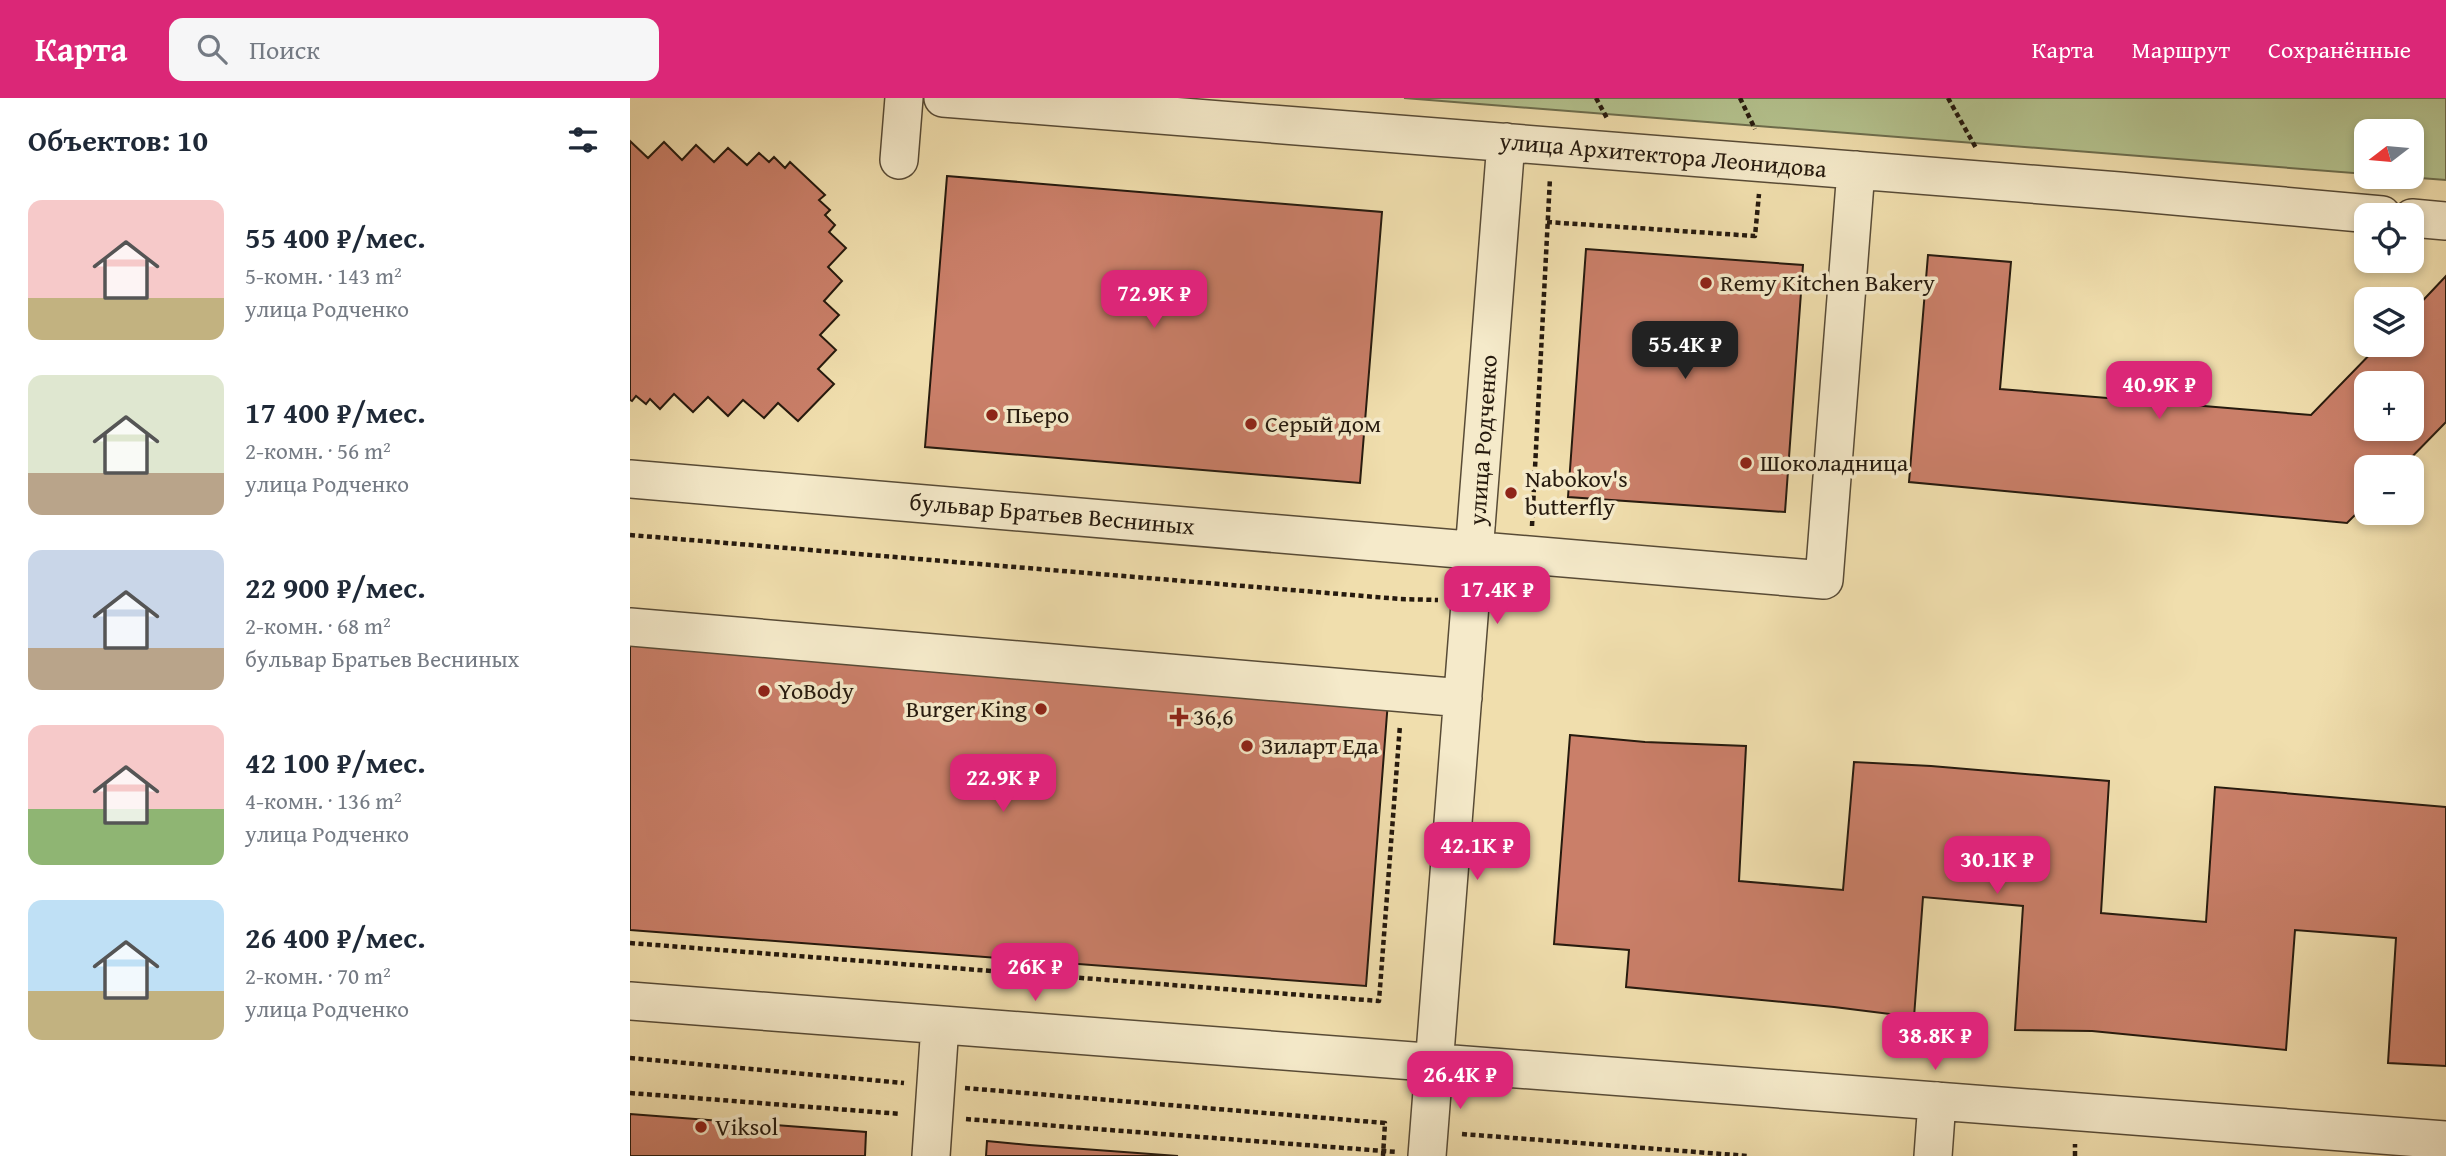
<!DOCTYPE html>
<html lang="ru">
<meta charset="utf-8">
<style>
:root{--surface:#fff;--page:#f6f6f7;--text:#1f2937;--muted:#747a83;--accent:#db2777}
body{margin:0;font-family:"Gentium Book Plus",serif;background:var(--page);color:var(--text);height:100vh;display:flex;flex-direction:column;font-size:26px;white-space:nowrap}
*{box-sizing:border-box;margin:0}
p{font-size:23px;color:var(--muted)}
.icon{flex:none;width:38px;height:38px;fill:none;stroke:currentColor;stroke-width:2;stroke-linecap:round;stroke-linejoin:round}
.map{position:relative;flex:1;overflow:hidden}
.details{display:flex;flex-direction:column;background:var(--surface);width:630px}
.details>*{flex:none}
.needle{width:46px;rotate:254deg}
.buttons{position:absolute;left:1724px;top:21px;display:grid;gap:14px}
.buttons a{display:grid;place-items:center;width:70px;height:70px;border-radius:14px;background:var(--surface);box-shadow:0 4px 10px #0003;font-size:35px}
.price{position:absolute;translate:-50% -60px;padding:0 16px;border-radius:14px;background:var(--accent);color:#fff;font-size:23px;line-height:46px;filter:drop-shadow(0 2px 4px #0008)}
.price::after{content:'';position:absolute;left:50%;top:42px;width:21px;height:16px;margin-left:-10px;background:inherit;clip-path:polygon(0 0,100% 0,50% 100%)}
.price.selected{background:#222;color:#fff}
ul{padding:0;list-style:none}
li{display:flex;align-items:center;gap:21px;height:175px;padding:0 28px}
li span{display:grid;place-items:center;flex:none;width:196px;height:140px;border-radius:14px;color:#555}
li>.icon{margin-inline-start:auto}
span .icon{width:84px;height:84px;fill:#fffc;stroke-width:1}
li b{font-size:30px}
h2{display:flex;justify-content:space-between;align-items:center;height:84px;padding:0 28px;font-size:30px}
header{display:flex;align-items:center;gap:42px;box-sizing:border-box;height:98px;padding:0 35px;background:var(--accent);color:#fff}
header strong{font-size:33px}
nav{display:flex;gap:38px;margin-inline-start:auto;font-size:24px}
.search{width:490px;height:63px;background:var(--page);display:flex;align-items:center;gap:18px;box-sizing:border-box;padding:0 24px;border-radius:14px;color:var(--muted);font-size:26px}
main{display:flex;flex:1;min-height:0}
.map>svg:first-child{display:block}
.green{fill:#b4c28e;stroke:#6d6e4e;stroke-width:2}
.building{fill:#ca7f69;stroke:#261a0e;stroke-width:2;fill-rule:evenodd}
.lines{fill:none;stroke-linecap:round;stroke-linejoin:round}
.minor-casing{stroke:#584b36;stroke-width:40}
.path{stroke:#261a0e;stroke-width:4.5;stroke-dasharray:5 3.5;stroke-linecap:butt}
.minor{stroke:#f5eaca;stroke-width:37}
.poi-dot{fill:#8f2418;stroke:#f5eaca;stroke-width:2.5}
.labels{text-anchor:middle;stroke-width:7;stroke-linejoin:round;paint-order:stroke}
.street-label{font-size:24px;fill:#261a0e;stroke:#f5eaca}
.poi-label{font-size:24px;fill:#261a0e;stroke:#f5eaca;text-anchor:start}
</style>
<header>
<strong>Карта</strong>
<div class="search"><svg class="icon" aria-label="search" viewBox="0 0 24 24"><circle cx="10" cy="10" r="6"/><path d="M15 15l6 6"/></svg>Поиск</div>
<nav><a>Карта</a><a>Маршрут</a><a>Сохранённые</a></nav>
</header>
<main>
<section class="details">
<h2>Объектов: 10<svg class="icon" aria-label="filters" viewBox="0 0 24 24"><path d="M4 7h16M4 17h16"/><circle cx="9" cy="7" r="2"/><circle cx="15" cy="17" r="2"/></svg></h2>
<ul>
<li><span style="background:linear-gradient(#f6c9c9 70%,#c2b280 0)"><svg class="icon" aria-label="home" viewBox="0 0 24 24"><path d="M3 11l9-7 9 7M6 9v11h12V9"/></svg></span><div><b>55 400 ₽/мес.</b><p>5-комн. · 143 m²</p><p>улица Родченко</p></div></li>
<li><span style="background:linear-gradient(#dfe7d0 70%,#b9a48a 0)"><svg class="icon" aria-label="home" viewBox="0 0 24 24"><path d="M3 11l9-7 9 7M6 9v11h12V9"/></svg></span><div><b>17 400 ₽/мес.</b><p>2-комн. · 56 m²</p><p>улица Родченко</p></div></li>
<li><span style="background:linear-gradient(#c9d6e8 70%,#b9a48a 0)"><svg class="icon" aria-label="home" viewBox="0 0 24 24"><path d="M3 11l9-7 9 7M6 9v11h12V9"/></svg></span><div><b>22 900 ₽/мес.</b><p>2-комн. · 68 m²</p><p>бульвар Братьев Весниных</p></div></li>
<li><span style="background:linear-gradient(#f6c9c9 60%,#8fb573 0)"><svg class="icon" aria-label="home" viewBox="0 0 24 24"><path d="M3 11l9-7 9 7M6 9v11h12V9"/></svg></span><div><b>42 100 ₽/мес.</b><p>4-комн. · 136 m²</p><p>улица Родченко</p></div></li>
<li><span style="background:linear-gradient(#bfe0f5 65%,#c2b280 0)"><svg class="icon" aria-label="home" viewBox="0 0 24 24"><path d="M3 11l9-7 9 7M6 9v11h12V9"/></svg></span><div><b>26 400 ₽/мес.</b><p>2-комн. · 70 m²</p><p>улица Родченко</p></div></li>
</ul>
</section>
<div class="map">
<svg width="1816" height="1058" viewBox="0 0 1816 1058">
<rect width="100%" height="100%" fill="#f0dead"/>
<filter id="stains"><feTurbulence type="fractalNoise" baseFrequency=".00286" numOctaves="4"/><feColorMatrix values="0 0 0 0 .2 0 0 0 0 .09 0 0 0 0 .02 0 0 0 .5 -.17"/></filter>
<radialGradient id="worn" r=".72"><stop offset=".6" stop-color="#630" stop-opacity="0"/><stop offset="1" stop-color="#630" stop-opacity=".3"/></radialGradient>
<path class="green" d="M 774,0 L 1816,0 L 1816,82 L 1777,79 L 1782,79 L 1782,33 L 1736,33 L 1736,76 Z"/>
<path class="building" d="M 0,43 L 18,60 L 34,44 L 52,62 L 66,47 L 84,64 L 98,50 L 117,67 L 129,55 L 139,64 L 144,59 L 155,70 L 160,64 L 195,97 L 189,102 L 200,112 L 195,117 L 205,127 L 199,134 L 216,150 L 198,169 L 212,183 L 194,203 L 209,217 L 190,237 L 206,252 L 188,271 L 204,286 L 168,323 L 148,305 L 134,320 L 113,302 L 98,318 L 78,299 L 63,314 L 44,296 L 30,311 L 20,301 L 16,306 L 6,298 L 2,303 L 0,302 Z
M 317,78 L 752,114 L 730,385 L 295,349 Z
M 956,151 L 1173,167 L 1155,414 L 938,399 Z
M 1298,157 L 1381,164 L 1370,291 L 1681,317 L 1749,247 L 1782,247 L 1782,214 L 1816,178 L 1816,324 L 1772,369 L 1736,369 L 1736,406 L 1717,425 L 1279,384 ZM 1736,285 L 1782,285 L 1782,331 L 1736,331 Z
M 0,545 L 758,603 L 736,888 L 0,832 Z
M 940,637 L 1015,644 L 1116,648 L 1109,783 L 1213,792 L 1224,664 L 1301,668 L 1479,683 L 1471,815 L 1576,824 L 1585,689 L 1816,709 L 1816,968 L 1758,965 L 1766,840 L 1665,832 L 1656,952 L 1462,933 L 1385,932 L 1393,808 L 1293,799 L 1284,919 L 1204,909 L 996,889 L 999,852 L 924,846 Z
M 0,1016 L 236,1034 L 235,1058 L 0,1058 Z
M 357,1043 L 399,1047 L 548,1058 L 356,1058 Z"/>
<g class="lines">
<g class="minor-casing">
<path id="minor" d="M 313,0 L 1489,93 L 1752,117
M 269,62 L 274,0
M 1782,120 L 1816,123
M 0,381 L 1194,482 L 1226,72
M 0,529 L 833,600
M 0,903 L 1816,1042
M 301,1058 L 310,927
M 797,1058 L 876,44
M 1303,1058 L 1307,1003"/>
</g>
<path class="path" d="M 966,0 L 978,22
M 1110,0 L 1125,31
M 1318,0 L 1346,50
M 917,124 L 1125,138 L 1129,96
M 902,428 L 920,80
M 0,437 L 770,501 L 808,502
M 0,845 L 749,903 L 770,627
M 0,960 L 274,985
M 335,990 L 755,1025 L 753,1058
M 0,995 L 271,1016
M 336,1021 L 767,1054
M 832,1036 L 1118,1058
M 1445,1058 L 1445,1046"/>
<use href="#minor" class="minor"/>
</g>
<g class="poi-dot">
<circle cx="1076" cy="185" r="7"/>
<circle cx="362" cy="317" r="7"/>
<circle cx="621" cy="326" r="7"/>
<circle cx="1116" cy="365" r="7"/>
<circle cx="881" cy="395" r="7"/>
<circle cx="134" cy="593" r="7"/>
<circle cx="411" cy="611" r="7"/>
<path d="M545.5 608.5h7v7h7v7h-7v7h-7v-7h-7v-7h7z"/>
<circle cx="617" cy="648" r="7"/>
<circle cx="71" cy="1029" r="7"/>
</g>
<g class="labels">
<g class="street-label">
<text transform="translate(1033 57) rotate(5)" y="8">улица Архитектора Леонидова</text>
<text transform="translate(853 342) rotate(-86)" y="8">улица Родченко</text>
<text transform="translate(422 416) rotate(5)" y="8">бульвар Братьев Весниных</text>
</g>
<g class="poi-label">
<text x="1090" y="193">Remy Kitchen Bakery</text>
<text x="376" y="325">Пьеро</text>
<text x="635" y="334">Серый дом</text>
<text x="1130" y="373">Шоколадница</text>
<text x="895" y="389">Nabokov's<tspan x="895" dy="28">butterfly</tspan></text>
<text x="148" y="601">YoBody</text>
<text x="397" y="619" text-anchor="end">Burger King</text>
<text x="563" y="627">36,6</text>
<text x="631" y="656">Зиларт Еда</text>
<text x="85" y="1037">Viksol</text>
</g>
</g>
<rect width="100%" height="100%" filter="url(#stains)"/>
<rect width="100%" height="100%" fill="url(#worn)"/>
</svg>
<div class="buttons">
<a><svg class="needle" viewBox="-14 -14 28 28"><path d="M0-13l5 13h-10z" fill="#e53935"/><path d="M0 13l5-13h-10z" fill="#747a83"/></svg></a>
<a><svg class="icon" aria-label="locate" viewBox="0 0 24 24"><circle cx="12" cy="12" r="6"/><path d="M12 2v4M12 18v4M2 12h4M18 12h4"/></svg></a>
<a><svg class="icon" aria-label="layers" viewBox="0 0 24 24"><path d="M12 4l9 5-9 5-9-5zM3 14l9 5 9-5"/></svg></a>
<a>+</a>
<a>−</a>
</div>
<b class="price" style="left:524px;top:232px">72.9K ₽</b>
<b class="price selected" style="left:1055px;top:283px">55.4K ₽</b>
<b class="price" style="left:1529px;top:323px">40.9K ₽</b>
<b class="price" style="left:867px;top:528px">17.4K ₽</b>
<b class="price" style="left:373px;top:716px">22.9K ₽</b>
<b class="price" style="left:847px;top:784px">42.1K ₽</b>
<b class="price" style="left:1367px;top:798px">30.1K ₽</b>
<b class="price" style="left:405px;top:905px">26K ₽</b>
<b class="price" style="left:1305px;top:974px">38.8K ₽</b>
<b class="price" style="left:830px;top:1013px">26.4K ₽</b>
</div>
</main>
